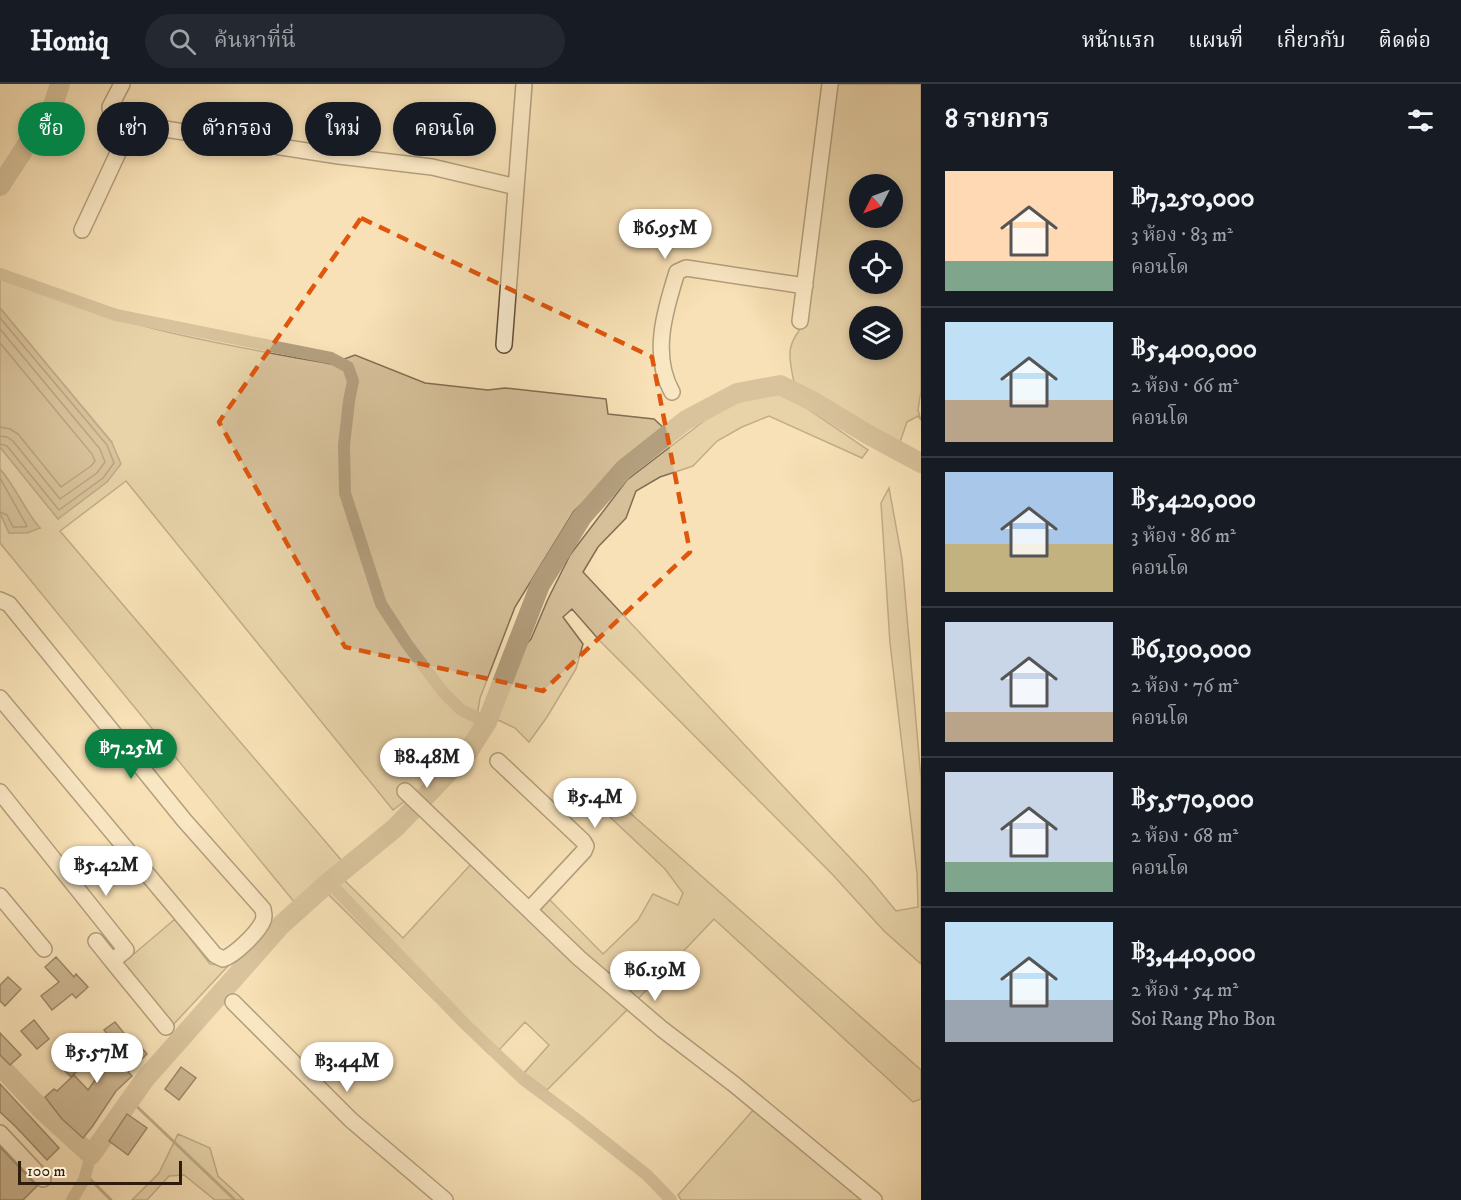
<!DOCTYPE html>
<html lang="th">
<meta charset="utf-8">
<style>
:root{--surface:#171b24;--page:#242831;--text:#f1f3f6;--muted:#9ea1a6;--line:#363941;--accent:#0b8043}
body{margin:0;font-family:"IM FELL DW Pica","Noto Serif Thai",serif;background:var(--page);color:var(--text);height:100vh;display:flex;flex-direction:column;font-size:22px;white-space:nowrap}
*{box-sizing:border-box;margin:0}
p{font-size:20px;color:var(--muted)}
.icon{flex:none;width:33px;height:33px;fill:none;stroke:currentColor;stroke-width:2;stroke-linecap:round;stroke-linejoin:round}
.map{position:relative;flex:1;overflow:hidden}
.panel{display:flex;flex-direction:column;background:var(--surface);width:540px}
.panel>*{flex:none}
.hud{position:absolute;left:18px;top:18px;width:570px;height:54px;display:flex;gap:12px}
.needle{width:39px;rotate:228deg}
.tools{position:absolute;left:849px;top:90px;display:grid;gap:12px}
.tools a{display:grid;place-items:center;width:54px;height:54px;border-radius:50%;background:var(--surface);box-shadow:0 3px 9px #0003;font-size:30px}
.scale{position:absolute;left:18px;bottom:15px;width:164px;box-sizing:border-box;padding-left:6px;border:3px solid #2e1c0c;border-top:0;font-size:16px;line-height:21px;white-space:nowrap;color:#2e1c0c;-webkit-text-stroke:4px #faecd0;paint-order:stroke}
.price{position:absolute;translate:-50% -51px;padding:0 14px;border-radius:21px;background:#fff;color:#222;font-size:20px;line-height:39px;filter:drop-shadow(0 2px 3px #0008)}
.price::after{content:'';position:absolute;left:50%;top:36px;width:18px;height:14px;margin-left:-9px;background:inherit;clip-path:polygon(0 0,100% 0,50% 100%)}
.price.active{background:var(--accent);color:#fff}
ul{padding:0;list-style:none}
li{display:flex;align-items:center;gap:18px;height:150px;padding:0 24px}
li+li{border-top:2px solid var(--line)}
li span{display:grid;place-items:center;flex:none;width:168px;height:120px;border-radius:0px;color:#555}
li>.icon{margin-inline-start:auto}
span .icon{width:72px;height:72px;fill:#fffc;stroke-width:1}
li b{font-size:26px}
h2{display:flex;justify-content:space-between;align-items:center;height:72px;padding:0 24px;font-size:26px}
.chip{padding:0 21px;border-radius:27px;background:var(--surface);box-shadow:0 3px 9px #0003;font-size:21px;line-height:54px}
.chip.active{background:var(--accent);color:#fff}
header{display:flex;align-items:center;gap:36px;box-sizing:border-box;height:84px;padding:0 30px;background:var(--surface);border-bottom:2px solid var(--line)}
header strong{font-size:28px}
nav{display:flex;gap:33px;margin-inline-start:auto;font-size:21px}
.search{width:420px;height:54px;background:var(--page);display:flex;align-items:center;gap:15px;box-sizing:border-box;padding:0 21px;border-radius:33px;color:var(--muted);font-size:22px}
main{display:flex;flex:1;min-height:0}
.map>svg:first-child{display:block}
.green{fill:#d6c09a;stroke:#826e53;stroke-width:1.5;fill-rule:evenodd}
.water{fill:#b39e7d;stroke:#7e6a50;stroke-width:1.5}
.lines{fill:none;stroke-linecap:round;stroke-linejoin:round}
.shore{stroke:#705d44;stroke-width:1.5}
.stream{stroke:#7e6a50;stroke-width:3}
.canal{stroke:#b39e7d;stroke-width:12}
.river{stroke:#b39e7d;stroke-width:20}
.building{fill:#978265;stroke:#2e1c0c;stroke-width:1.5}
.minor-casing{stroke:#604d37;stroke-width:18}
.minor{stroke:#faecd0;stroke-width:15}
.marked{fill:none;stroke:#df560c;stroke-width:4.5;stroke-dasharray:12 8;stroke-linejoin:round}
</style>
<header>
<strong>Homiq</strong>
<div class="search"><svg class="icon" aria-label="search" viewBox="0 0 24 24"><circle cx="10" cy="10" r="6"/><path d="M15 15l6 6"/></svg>ค้นหาที่นี่</div>
<nav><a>หน้าแรก</a><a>แผนที่</a><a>เกี่ยวกับ</a><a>ติดต่อ</a></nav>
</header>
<main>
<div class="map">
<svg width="921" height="1116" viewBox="0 0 921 1116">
<rect width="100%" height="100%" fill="#f8e1b7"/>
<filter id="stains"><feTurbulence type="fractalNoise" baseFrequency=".00333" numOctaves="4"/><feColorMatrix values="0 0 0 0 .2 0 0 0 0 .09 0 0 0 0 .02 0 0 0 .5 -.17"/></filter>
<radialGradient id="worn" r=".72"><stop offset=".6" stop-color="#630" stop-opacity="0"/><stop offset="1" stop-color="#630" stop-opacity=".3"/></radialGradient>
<path class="green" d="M 835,0 L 921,0 L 921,307 L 918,326 L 921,336 L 918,332 L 907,338 L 899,361 L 794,298 C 787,268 787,259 808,235 ZM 860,100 L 892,100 L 892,134 L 860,134 ZM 860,166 L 892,166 L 892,200 L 860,200 ZM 860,232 L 892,232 L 892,266 L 860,266 Z
M 0,191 C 104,241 219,260 331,280 L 355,271 L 425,299 L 488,306 L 505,304 L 606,315 L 608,330 L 654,335 L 667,347 L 650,355 L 574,427 L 515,523 L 480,614 L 476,639 L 455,671 L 418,707 L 393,726 L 126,397 L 60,447 L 342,777 L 295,819 L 0,459 L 0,429 L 9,449 L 40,444 C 24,426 16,403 0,385 L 0,363 L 58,435 L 112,358 L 0,224 Z
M 770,308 L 793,315 L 868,366 L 862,374 L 769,332 L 742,343 L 717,357 L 693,382 L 660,393 L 636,407 L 626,434 L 598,463 L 583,488 L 868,793 L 896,827 L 918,823 L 917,789 L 890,559 L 881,419 L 889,404 L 902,475 L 921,695 L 921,880 L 884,847 L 832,790 L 600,557 L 572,525 L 563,533 L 583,560 L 576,585 L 547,633 L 529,658 L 515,644 L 496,635 L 522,565 L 531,555 L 548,515 L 570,471 L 627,396 L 721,324 Z
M 604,706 L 921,986 L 921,1015 L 913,1018 L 714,835 L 637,916 L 579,866 L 537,822 L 547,813 L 603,870 L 638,836 L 653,810 L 678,821 L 683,809 L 665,785 L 594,718 Z
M 473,778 L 630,923 L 547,1006 L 524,989 L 549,961 L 525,938 L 500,965 L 489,970 L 326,808 L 343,795 L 403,854 Z
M 175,835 L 210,880 L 228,882 L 172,942 L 122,880 Z
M 755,1024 L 866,1116 L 681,1116 L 678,1111 Z
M 178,1050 L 210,1064 L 218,1092 L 244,1116 L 215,1116 L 184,1091 L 169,1092 L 147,1116 L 132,1116 L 159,1089 Z"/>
<path class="water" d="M 0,224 L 112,359 L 121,380 L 107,398 L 58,435 L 0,363 Z
M 0,385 C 16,403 24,426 40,444 L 27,449 L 9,449 L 0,429 Z"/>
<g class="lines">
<path class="shore" d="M 0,234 L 107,361 L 114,379 L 103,394 L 59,426 L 7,362 L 0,360
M 0,245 L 100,365 L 105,378 L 97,389 L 60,415 L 13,357 L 7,353 L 0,352
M 0,259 L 92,370 L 95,377 L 91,382 L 61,403 L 18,350 L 10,345 L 0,343
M 0,394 L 27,442 L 25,443 L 13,443 L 7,431 L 0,428"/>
<path class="stream" d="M 130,1016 L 235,1116
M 86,1091 L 111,1116"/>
<path class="canal" d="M 0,190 L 116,231 L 331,274 L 348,283 L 353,297 L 349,317 L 344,361 L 345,409 L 381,520 L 407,560 L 443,608 L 461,626 L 487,638
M 329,798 L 465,940 L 524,996 L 575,1034 L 647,1091 L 671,1116
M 72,1116 L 84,1096 L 91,1071"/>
<path class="river" d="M 0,102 L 53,21 L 60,0
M 0,982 L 43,1027 L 91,1071 L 145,995 L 281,841 L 329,798 L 395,744 L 468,668 L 487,638 L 540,501 L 582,433 L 624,385 L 686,336 L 737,309 L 780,301 L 816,319 L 867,350 L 921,379"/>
</g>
<path class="building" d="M 56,873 L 74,893 L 76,890 L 88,903 L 76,914 L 72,910 L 52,926 L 41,912 L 59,898 L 45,883 Z
M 8,893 L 21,905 L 5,922 L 0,917 L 0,901 Z
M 34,936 L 49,955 L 37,965 L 21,947 Z
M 115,938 L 131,958 L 134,955 L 147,970 L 128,988 L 132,992 L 116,1007 L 92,1043 L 83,1054 L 62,1035 L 45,1013 L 54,1005 L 57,1007 L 74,991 L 88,1006 L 103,985 L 97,979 L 116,960 L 104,946 Z
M 0,949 L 21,971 L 10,981 L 0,971 Z
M 68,970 L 81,983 L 71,993 L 58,980 Z
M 181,983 L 196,994 L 179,1016 L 165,1005 Z
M 0,1000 L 59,1064 L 47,1076 L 16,1043 L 0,1028 Z
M 127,1030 L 147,1044 L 128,1071 L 109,1057 Z
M 0,1063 L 37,1102 L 23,1116 L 0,1116 Z"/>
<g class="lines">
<g class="minor-casing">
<path id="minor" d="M 122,0 L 110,23 L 111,29 L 119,35 L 139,41 L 339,72 L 432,83 L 516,103
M 82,146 L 132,39
M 800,237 L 830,0
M 504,261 L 524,0
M 672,308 C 651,271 665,226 677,188 L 686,184 L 805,202
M 0,516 L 9,520 L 184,736 L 263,825 C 264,830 265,834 262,839 C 256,850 235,871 223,875 L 215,871 L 0,614
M 498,677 L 583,757 L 586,762 L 584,767 L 529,826
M 405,707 L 579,874 L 662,945 L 735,1001 L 874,1116
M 0,708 L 126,866 L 112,877 L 166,943
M 0,812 L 44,865
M 96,857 L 112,877
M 233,918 L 351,1036 L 445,1116
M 0,1049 L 43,1095"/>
</g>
<use href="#minor" class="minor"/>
</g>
<path d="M0 0H921V1116H0ZM 361,134 L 652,273 L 690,468 L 543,607 L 345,563 L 219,338 Z" fill="#f8e1b7" fill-opacity=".55" fill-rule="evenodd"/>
<path class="marked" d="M 361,134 L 652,273 L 690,468 L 543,607 L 345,563 L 219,338 Z"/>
<rect width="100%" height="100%" filter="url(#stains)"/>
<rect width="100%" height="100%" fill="url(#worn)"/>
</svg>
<div class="tools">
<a><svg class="needle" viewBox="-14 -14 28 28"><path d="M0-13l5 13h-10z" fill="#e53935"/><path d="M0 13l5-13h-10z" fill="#9ea1a6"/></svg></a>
<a><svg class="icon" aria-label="locate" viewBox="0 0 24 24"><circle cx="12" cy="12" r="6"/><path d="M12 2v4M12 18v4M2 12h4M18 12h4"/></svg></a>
<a><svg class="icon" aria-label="layers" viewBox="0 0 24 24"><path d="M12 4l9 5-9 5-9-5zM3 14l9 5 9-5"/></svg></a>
</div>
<div class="scale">100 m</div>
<b class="price" style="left:665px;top:176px">฿6.95M</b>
<b class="price active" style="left:131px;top:696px">฿7.25M</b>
<b class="price" style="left:427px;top:705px">฿8.48M</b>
<b class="price" style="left:595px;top:745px">฿5.4M</b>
<b class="price" style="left:106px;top:813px">฿5.42M</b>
<b class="price" style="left:655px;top:918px">฿6.19M</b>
<b class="price" style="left:97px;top:1000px">฿5.57M</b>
<b class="price" style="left:347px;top:1009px">฿3.44M</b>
<div class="hud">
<a class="chip active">ซื้อ</a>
<a class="chip">เช่า</a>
<a class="chip">ตัวกรอง</a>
<a class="chip">ใหม่</a>
<a class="chip">คอนโด</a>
</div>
</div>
<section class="panel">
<h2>8 รายการ<svg class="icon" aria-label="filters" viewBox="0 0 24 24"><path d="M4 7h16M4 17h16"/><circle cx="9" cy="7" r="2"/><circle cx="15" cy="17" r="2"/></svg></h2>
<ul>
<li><span style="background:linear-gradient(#ffd9b3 75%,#7fa58c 0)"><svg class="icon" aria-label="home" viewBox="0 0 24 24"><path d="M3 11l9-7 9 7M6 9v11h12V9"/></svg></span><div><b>฿7,250,000</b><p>3 ห้อง · 83 m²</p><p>คอนโด</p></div></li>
<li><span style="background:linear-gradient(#bfe0f5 65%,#b9a48a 0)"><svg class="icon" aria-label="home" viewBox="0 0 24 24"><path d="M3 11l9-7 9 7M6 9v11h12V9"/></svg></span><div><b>฿5,400,000</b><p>2 ห้อง · 66 m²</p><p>คอนโด</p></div></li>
<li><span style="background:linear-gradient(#a9c7e8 60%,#c2b280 0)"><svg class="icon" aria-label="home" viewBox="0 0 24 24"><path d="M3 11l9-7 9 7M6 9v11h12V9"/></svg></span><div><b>฿5,420,000</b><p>3 ห้อง · 86 m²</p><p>คอนโด</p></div></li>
<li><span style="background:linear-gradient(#c9d6e8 75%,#b9a48a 0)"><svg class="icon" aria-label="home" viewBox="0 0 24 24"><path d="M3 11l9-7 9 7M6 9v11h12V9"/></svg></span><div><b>฿6,190,000</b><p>2 ห้อง · 76 m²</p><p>คอนโด</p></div></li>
<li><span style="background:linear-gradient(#c9d6e8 75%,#7fa58c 0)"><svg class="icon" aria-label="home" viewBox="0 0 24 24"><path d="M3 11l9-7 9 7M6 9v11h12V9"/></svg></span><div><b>฿5,570,000</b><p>2 ห้อง · 68 m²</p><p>คอนโด</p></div></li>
<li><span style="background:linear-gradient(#bfe0f5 65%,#9aa5b1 0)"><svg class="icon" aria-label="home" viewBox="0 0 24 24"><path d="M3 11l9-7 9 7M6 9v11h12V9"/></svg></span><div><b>฿3,440,000</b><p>2 ห้อง · 54 m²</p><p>Soi Rang Pho Bon</p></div></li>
</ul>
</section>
</main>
